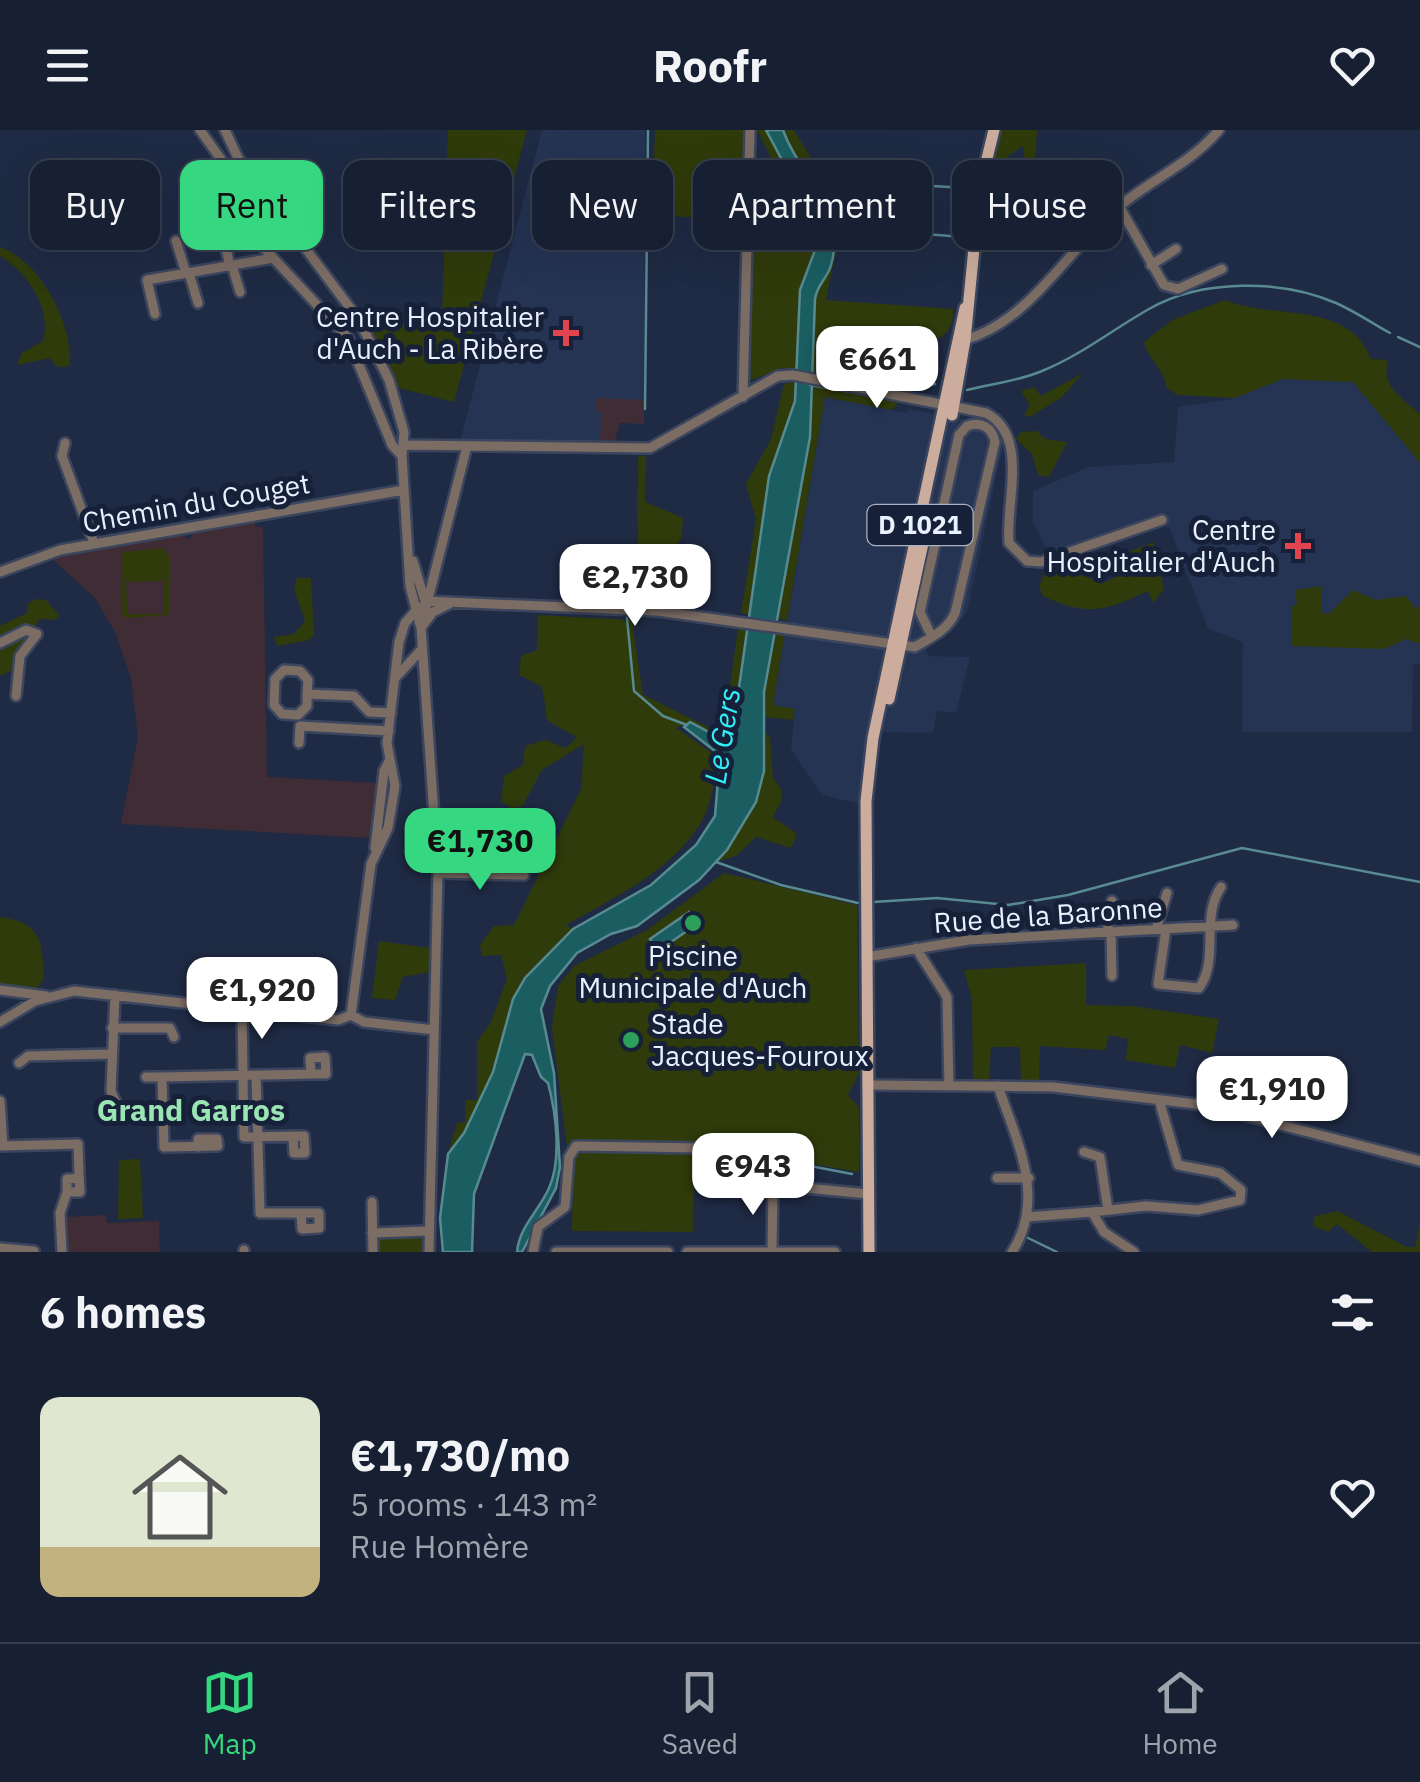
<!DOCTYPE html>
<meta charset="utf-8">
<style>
:root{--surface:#172033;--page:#20283b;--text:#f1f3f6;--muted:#9ea3ac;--line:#363e4e;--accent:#35d881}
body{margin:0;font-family:"IBM Plex Sans",sans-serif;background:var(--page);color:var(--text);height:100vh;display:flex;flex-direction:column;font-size:38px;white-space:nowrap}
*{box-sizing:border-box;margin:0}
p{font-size:32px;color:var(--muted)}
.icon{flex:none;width:55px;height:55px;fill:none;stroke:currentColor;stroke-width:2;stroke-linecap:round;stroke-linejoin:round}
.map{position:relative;height:1122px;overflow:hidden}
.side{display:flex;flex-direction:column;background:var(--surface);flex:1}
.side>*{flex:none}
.hud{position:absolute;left:30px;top:30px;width:1360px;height:90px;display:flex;gap:20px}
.price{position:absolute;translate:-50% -85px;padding:0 22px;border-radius:20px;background:#fff;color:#222;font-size:32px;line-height:65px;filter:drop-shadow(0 2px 5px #0008)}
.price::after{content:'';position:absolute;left:50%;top:60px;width:30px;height:22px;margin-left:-15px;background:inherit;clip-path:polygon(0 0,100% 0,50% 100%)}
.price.active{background:var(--accent);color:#111}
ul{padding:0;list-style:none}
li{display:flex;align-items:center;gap:30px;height:250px;padding:0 40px}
li span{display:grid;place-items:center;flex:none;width:280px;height:200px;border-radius:20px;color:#555}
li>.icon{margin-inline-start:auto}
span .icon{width:120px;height:120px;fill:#fffc;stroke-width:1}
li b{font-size:42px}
h2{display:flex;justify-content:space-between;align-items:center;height:120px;padding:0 40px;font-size:42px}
.chip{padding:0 35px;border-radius:20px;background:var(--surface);box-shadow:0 10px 40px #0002,0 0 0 2px var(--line);font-size:35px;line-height:90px}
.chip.active{background:var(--accent);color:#111}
header{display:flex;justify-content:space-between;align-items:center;height:130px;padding:0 40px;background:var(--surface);font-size:45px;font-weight:700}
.menu{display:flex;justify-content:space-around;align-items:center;height:140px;border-top:2px solid var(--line);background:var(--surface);font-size:28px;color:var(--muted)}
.menu a{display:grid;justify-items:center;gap:5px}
.menu .active{color:var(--accent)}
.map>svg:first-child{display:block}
.built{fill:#253453}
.education{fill:#3f2c35}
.green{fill:#303b0b;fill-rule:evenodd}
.water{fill:#1a5e62;stroke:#588a91;stroke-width:2.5}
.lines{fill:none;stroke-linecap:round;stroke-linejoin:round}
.stream{stroke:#588a91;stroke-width:2.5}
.minor-casing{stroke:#3b465e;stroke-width:14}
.major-casing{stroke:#3b465e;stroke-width:16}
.minor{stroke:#7b6c64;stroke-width:9}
.major{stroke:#ccad9d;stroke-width:11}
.health-dot{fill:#e0444e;stroke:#162039;stroke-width:4}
.leisure-dot{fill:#2e9e5b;stroke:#162039;stroke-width:4}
.labels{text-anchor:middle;stroke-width:10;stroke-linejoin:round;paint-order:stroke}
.shield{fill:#162039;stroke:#aab2c3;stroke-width:2.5}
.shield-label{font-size:25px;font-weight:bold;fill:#e9f0fe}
.poi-label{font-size:28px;fill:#e9f0fe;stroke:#162039;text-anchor:end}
.street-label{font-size:28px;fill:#e9f0fe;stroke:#162039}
.water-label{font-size:30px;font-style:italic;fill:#32eef7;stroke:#162039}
.neighbourhood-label{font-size:30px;font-weight:bold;fill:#9be4b3;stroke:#162039}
</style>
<header><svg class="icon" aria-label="menu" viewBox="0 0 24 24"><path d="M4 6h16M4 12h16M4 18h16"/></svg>Roofr<svg class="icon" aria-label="heart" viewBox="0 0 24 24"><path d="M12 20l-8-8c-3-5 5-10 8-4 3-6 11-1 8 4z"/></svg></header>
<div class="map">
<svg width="1420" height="1122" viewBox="0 0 1420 1122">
<rect width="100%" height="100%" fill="#1f2a44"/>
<path class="built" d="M 542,0 L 645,0 L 644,294 L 620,293 L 614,313 L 460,311 Z
M 1283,249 L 1353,252 L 1420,333 L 1420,534 L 1413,534 L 1412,602 L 1242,602 L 1243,512 L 1208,499 L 1170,399 L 1164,395 L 1053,433 L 1033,392 L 1033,361 L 1088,337 L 1174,332 L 1178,277 L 1232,269 Z
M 825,267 L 907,283 L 908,279 L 964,289 L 981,287 L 998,298 L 1003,316 L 967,482 L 951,502 L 925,519 L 929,526 L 970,527 L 956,583 L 937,581 L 933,603 L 870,602 L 860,674 L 822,665 L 791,620 L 795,579 L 773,575 Z"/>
<path class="education" d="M 596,268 L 644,270 L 644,294 L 620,293 L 614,313 L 600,313 L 601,282 L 596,281 Z
M 254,390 L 256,397 L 263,397 L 267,647 L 378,653 L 371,708 L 121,694 L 138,607 L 131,548 L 115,502 L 95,468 L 52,429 L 181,403 L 189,410 L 195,401 Z
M 106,1085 L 107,1093 L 159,1091 L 160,1122 L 65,1122 L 63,1087 Z"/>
<path class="green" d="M 448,0 L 527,0 L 454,272 L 399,258 L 365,185 L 442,185 Z
M 655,0 L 747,0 L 743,88 L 652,86 Z
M 757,0 L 766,0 L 815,94 L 817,115 L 800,160 L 797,240 L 782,238 L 749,251 L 750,92 L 799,96 L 801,89 Z
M 783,0 L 794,0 L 825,51 L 841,96 L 826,170 L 953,179 C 954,202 943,205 927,218 L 920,238 L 929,256 L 905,264 L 892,280 L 825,267 L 787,490 L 778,489 L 810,307 L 815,169 C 817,154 827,148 831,135 C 847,80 798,44 783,0 Z
M 1001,0 L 1037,0 L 1034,52 L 1028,55 L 1023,16 L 1008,26 L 983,125 L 978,115 Z
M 0,117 C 40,131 73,193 70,236 L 57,237 L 49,228 L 17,235 L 22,223 L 43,211 C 52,177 27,143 0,126 Z
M 1225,170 C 1272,190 1349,170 1371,229 L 1388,230 C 1380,256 1402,268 1420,284 L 1420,333 L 1353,252 L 1283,249 L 1235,268 L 1177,265 L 1167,258 C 1164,239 1148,229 1144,212 L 1172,190 Z
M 1083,243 L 1062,267 L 1030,287 L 1024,285 L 1030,275 L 1021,261 L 1034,257 L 1041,266 Z
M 796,251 L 795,271 L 769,346 L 751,485 L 741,483 L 756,389 L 746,354 L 771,309 L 784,254 Z
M 1037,301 L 1045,309 L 1067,312 L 1049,347 L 1038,345 L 1032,324 L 1016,309 L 1021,302 Z
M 639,325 L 646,327 L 645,372 L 683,388 L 681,409 L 635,470 L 594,470 L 593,465 C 655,435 633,413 638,356 C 639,345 636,334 639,325 Z
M 1153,412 L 1164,459 L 1153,473 L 1148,461 C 1105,481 1088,487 1043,466 L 1039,456 L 1045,442 L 1070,436 L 1100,454 L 1121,445 L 1121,425 Z
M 162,418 L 169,426 L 169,485 L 126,488 L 122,483 L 122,422 ZM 164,446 L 164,484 L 127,484 L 126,447 L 128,452 L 161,451 Z
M 297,448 L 311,448 L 314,505 L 309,510 L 277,516 L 274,507 L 294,504 L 305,491 L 294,459 Z
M 1322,456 L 1321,483 L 1330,483 L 1353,460 L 1376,470 L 1406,466 L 1416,479 L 1420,475 L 1420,514 L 1406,509 L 1384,519 L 1292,516 L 1291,478 L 1297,473 L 1295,460 Z
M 35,469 L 46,470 L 60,486 L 54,490 L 40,489 L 16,524 L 12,540 L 0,546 L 0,496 L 27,483 L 28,474 Z
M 538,485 L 632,490 L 643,565 L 710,598 L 719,596 L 726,586 L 738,497 L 749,499 L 731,615 L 690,592 L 676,598 L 712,623 C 729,714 632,758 566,795 L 573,799 L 525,847 L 513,869 L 493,942 L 464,1003 L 448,1024 L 457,993 L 465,992 L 465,970 L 477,970 L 477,911 L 490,894 L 507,849 L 501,825 L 482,826 L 480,815 L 494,796 L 514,795 L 581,659 L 584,614 L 542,640 L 522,677 L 511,678 L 501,671 L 504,646 L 523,635 L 525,616 L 545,610 L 566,618 L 577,607 C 532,583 553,596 541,556 L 519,545 L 521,526 L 537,520 Z
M 776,502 L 785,503 L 773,575 L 795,579 L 793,590 L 765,587 L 764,562 Z
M 766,603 L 770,607 L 773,648 L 781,659 L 782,670 L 773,687 L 797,704 L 791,718 L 756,707 L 736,726 L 716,732 C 751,695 763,653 766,603 Z
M 724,743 L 857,775 L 859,943 L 848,965 L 859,977 L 859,1042 L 721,1018 L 695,1021 L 693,1102 L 572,1101 L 573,1026 L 567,1017 L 552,897 L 558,856 L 574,836 L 647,800 Z
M 0,787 C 42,793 42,810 44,848 L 37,859 L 0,855 Z
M 379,811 L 431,818 L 430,842 L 403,847 L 395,870 L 372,868 Z
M 1086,833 L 1086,875 L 1132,876 L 1219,889 L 1212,923 L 1180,915 L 1175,938 L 1126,930 L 1128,909 L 1109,905 L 1105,920 L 1040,916 L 1039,950 L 1021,951 L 1020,917 L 991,917 L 989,951 L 973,951 L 972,870 L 964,840 Z
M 140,1029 L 143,1088 L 118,1089 L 119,1030 Z
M 1337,1081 L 1407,1117 L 1415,1117 L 1420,1091 L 1420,1122 L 1372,1122 L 1337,1094 L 1328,1102 L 1313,1096 L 1315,1086 Z
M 424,1106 L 424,1122 L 378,1122 L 378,1107 Z"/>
<path class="water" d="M 766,0 L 783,0 C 800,48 848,76 831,135 C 828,148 817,154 815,169 L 810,307 L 764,562 L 764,641 L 756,672 L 727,720 L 699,750 L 637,796 L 611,804 L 577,823 L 550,856 L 541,879 L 554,943 L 560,1037 L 556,1058 L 522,1122 L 517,1122 C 519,1097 539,1081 549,1058 C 562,1029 556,983 548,953 L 541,947 L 532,925 L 525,924 L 474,1064 L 472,1122 L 443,1122 L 440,1088 L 448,1024 L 464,1003 L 493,942 L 513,869 L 525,848 L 573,799 L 651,755 L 696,715 L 715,686 L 720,625 L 684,597 L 690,592 L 731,614 L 769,346 L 795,271 L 800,160 L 817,115 L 809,81 Z
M 689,782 L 697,794 L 658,821 L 650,809 Z"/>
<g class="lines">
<path class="stream" d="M 813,49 L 966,58
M 835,97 L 963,107
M 1398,207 L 1420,217
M 810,255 L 898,270
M 967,260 C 991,254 1019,251 1042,241 C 1081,225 1112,200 1149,179 C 1201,149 1281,149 1336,173 C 1354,181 1372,193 1390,203
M 903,262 L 935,254
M 645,279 L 648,0
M 627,488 L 634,561 L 663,586 L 687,595
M 716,732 L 781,755 L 858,773
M 873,772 L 937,768 L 1008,775 L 1068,765 L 1242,718 L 1420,752
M 575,1021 L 619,1022
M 648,1022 L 696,1023
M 704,1023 L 721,1019 L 852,1044
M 1024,1106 L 1057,1122"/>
<g class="minor-casing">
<path id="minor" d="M 200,0 L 230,42 L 248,101 L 348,208 L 392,315 L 402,326
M 225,0 L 238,28 L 359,190 L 389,250 L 404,302 L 402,326 L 410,456 L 420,495
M 1119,76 L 1164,155 L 1178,159 L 1222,139
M 223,108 L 230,135
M 176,111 L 186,143
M 232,135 L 240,162
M 1151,135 L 1176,119
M 189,143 L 198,173
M 155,184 L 147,150 L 273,128
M 964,210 C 1032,191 1069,116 1121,75 C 1154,48 1191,33 1219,0
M 743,267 L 750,0
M 65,313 L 62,326 L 94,413
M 405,315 L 650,318 L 778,246 L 793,245 L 986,283 C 1030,306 1005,373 1009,413 L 1027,431 L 1041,432 L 1162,390
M 413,431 L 424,468
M 0,442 L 60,420 L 404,360
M 425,471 L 658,481 L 915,517 C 931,507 947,501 955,483 L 995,312 C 992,297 981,291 967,296 L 959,305 L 920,482 L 932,507
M 423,495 L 433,482 L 449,474
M 0,513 L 26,500 L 37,504 L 20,526 L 16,566
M 397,546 L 422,519
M 307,564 L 307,576 L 298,585 L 282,584 L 274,575 L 275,549 L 284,540 L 300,541 L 308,550 L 307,564 L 354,566 L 369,582 L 391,583
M 299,613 L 300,596 L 389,601
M 375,718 L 384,641 L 389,631
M 438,743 L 524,745
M 1156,799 L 1167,763
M 1166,799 L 1158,854 L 1199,858 C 1220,829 1200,788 1221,757
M 1107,802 L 1112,771
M 1111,802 L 1112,846
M 916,818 L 947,867 L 949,956
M 866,827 L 969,810 L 1233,795
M 0,860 L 46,866
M 115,865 L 111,961 L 117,975
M 242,879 L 244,1007 L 304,1006 L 305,1023 L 294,1023 L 293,1006
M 351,885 L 371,734 L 388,698 L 395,656 L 387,613 L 399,512 L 405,493 L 419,477
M 0,892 L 35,871 L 74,861 L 338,890 L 351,885 L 364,892 L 434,900
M 112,898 L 170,898 L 174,907
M 19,933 L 28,926 L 111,924
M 256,945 L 260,1083 L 319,1083 L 319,1098 L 302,1099 L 301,1083
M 146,947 L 162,947 L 311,944 L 326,944 L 325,927 L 310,928 L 311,944
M 162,947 L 164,1017 L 218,1016 L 217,1009 L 198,1009 L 198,1017
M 867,955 L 1053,957 L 1204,975 L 1420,1031
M 998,956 C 1016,1010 1047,1068 1012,1122
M 0,971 L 3,1016
M 0,1016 L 78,1014 L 79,1044 L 80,1062 L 67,1062 L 67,1049 L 79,1048
M 1084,1022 L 1100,1027 L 1108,1080
M 997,1048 L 1029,1048
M 372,1072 L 373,1122
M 1092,1082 L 1146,1076 L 1198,1080 L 1240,1070 L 1241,1060 L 1220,1043 L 1178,1035 L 1159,970
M 1027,1087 L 1092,1082 L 1104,1102 L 1134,1122
M 372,1103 L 429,1101
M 0,1118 L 34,1121
M 244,1120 L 244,1122
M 772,1121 L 773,1056
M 62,1122 L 60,1083 L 67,1062
M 429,1122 L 438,743 L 421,497 L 467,316
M 533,1122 L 538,1097 L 565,1077 L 569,1027 L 576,1016 L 701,1018 L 701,1048 L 868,1064
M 556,1122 L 668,1122
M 687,1122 L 835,1122"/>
</g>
<g class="major-casing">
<path id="major" d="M 952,285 L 965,210 L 980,57 L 994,0
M 889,569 L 930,381
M 869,1122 L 866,671 L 873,608 L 965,178"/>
</g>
<use href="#minor" class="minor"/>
<use href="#major" class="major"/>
</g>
<g class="health-dot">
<path d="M561 188h10v10h10v10h-10v10h-10v-10h-10v-10h10z"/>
<path d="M1293 401h10v10h10v10h-10v10h-10v-10h-10v-10h10z"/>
</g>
<g class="leisure-dot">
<circle cx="693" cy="793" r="10"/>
<circle cx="631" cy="910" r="10"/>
</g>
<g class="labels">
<rect class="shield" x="867.5" y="375" width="105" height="40" rx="8"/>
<g class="shield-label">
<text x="920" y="404">D 1021</text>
</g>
<g class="poi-label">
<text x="544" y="197">Centre Hospitalier<tspan x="544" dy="32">d'Auch - La Ribère</tspan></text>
<text x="1276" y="410">Centre<tspan x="1276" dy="32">Hospitalier d'Auch</tspan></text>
<text x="693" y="836" text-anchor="middle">Piscine<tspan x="693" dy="32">Municipale d'Auch</tspan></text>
<text x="651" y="904" text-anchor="start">Stade<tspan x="651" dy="32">Jacques-Fouroux</tspan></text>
</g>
<g class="street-label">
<text transform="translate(196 373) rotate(-10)" y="10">Chemin du Couget</text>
<text transform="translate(1048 785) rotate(-4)" y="10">Rue de la Baronne</text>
</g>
<g class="water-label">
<text transform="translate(723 606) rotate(-81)" y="10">Le Gers</text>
</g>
<g class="neighbourhood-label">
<text x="191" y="991">Grand Garros</text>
</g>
</g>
</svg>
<b class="price" style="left:877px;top:281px">€661</b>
<b class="price" style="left:635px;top:499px">€2,730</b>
<b class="price active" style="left:480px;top:763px">€1,730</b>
<b class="price" style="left:262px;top:912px">€1,920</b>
<b class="price" style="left:1272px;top:1011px">€1,910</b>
<b class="price" style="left:753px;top:1088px">€943</b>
<div class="hud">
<a class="chip">Buy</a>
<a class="chip active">Rent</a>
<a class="chip">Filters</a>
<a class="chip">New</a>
<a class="chip">Apartment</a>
<a class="chip">House</a>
</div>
</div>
<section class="side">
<h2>6 homes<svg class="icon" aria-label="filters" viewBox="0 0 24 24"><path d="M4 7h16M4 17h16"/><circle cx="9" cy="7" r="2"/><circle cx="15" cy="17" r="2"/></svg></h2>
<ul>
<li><span style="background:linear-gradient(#dfe7d0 75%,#c2b280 0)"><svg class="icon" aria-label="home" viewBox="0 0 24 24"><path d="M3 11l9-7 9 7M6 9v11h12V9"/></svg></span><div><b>€1,730/mo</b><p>5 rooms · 143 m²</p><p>Rue Homère</p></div><svg class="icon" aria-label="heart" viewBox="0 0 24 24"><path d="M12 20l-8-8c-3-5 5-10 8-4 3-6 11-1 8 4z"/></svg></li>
</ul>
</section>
<nav class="menu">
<a class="active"><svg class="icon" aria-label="map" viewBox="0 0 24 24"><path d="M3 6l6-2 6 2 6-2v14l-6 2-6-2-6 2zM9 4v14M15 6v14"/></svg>Map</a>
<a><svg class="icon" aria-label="saved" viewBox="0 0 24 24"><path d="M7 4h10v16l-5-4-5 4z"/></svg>Saved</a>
<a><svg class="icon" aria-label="home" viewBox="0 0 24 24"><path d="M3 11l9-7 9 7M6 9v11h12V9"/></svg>Home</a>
</nav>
